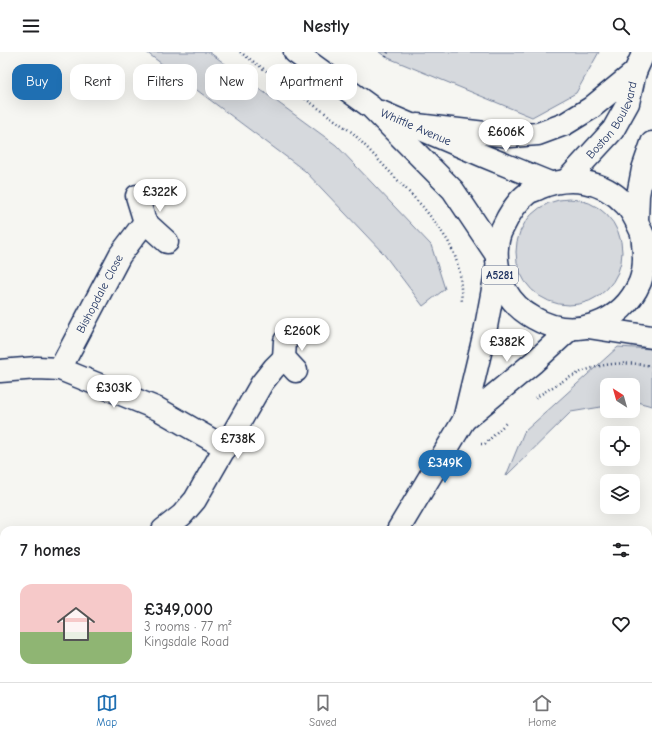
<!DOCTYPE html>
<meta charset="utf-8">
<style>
:root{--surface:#fff;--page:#f2f2f2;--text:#202124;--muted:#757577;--line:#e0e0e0;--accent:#1f6fb2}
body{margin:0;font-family:"Comic Neue",sans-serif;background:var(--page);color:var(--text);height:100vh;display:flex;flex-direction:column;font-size:15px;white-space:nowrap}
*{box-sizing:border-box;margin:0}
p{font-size:13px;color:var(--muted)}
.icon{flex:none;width:22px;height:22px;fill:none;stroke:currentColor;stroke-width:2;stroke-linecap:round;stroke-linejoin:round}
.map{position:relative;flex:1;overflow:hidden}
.drawer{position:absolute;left:0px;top:474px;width:652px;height:156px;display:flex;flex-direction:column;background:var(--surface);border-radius:12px 12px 0 0;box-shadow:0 4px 16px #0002}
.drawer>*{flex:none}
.guide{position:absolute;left:12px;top:12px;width:400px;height:36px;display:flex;gap:8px}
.needle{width:26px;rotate:323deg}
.tools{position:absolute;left:600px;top:326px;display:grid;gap:8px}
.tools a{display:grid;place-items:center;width:40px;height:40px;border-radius:8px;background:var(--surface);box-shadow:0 4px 16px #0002;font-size:20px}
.price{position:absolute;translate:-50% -34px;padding:0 9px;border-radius:14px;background:#fff;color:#222;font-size:13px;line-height:26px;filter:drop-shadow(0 1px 2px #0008)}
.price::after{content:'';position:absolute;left:50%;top:24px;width:12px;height:9px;margin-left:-6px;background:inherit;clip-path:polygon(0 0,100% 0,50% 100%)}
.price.on{background:var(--accent);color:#fff}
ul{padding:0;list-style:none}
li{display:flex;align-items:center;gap:12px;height:100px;padding:0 20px}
li span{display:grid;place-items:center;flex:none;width:112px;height:80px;border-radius:12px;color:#555}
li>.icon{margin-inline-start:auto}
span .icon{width:48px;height:48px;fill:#fffc;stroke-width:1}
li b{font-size:17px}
h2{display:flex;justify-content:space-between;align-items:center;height:48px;padding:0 20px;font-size:17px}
.pill{padding:0 14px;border-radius:12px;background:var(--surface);box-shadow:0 4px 16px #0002;font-size:14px;line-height:36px}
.pill.on{background:var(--accent);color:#fff}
header{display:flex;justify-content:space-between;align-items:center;height:52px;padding:0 20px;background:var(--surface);font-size:18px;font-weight:600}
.tab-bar{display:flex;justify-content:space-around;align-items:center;height:56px;border-top:1px solid var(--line);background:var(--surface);font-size:11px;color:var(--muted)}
.tab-bar a{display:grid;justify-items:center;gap:2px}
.tab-bar .on{color:var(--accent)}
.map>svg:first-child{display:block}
.green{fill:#d6d9dd;stroke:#78849e}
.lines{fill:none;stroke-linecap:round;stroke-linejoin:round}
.street-casing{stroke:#1b2f5e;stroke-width:25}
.secondary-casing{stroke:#1b2f5e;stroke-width:25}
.primary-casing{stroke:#1b2f5e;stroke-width:25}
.path{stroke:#1b2f5e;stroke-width:2.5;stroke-dasharray:1 3;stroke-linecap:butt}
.street{stroke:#f6f6f2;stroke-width:22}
.secondary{stroke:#f6f6f2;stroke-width:22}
.primary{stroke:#f6f6f2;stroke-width:22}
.labels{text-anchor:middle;stroke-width:4;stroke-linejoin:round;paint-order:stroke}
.shield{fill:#f6f6f2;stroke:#5d6b8a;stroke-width:1}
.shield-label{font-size:11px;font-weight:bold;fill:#1b2f5e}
.street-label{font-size:12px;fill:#1b2f5e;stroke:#f6f6f2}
</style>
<header><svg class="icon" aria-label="menu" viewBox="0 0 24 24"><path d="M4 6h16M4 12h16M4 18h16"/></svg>Nestly<svg class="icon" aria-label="search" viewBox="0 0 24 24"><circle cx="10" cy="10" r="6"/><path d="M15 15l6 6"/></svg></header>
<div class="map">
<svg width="652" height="630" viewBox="0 0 652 630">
<rect width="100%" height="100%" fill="#f6f6f2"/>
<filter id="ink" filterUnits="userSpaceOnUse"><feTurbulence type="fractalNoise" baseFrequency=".025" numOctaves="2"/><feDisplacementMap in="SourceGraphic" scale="8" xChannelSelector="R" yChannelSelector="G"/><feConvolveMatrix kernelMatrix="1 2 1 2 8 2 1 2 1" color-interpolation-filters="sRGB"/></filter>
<g filter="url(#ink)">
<path class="green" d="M 146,0 L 209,0 L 336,93 L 431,193 L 445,237 L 423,254 L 383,201 L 305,119 Z
M 379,0 L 599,0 L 576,41 L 532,65 L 386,5 Z
M516 200a53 53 0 1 1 106 0a53 53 0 1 1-106 0Z
M 618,295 L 652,297 L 652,354 L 633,349 L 633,333 L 607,333 L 607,354 L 571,360 L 506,424 L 524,380 Z"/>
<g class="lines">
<g class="street-casing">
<g id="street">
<path d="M 137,144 L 145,170 L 167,190"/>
<path d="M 285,289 L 284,306 L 296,319"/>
<path id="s1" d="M 60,317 L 120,203 L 145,170"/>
<path d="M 0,319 L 37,316 L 60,317 L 158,357 L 226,396"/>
<path d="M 163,478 L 182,463 L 195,448 L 262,331 L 274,316 L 284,306"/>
<path d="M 0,603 L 4,605"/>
<path d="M 42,626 L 47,630"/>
<path d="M 550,630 L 552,626"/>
</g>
</g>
<g class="secondary-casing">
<g id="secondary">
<path d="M 417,73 L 510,84 L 538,82 L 565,72 L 591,56 L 635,20"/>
<path id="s2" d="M 567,128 L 613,78 L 628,51 L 635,20 L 644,0"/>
<path d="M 637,169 L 638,143 L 643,117 L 652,91"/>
<path d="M 464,368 L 534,310 L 570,277"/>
<path d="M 398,478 L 464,368 L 485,280 L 497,216"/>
<path d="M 311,630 L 313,626"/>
</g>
</g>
<g class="primary-casing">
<g id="primary">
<path d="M 295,0 L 371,55 L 453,138 L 496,202"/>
<path id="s3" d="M 381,60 L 486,105 L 550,131"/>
<path d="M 642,182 C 644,198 646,214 640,230 C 622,272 573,289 534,266 C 523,260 512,250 506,239 C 504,235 502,229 501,225 C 495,210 495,188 503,175 C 509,162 516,150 528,141 C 531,139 536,138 539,136 C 568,123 603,128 625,152 C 633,160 637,171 642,181 C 644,186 649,191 652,196"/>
<path d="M 588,275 L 652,285"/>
</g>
</g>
<path class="path" d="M 240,0 L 353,81 L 423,155 L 437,173 L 448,189 L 455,204 L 460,221 L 462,251
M 386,5 L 388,0
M 535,346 C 576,320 601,305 652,314
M 481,392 L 485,392 L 507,370"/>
<use href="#street" class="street"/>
<use href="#secondary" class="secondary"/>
<use href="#primary" class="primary"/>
</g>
</g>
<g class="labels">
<rect class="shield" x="482" y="214" width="36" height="18" rx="3"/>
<g class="shield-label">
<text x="500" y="227">A5281</text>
</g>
<g class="street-label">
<text dy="4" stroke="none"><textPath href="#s2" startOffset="76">Boston Boulevard</textPath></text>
<text dy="4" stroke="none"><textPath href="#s3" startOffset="38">Whittle Avenue</textPath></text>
<text dy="4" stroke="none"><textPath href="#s1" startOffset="85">Bishopdale Close</textPath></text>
</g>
</g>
</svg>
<div class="tools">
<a><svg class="needle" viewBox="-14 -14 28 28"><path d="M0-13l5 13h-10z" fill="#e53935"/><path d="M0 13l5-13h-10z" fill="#757577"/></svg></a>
<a><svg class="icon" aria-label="locate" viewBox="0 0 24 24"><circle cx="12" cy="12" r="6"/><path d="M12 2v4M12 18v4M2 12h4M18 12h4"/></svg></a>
<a><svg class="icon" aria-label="layers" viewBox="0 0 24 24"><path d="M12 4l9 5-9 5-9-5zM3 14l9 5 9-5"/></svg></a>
</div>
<b class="price" style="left:506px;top:101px">£606K</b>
<b class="price" style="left:160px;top:161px">£322K</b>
<b class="price" style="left:302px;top:300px">£260K</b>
<b class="price" style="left:507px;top:311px">£382K</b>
<b class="price" style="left:114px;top:357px">£303K</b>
<b class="price" style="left:238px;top:408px">£738K</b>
<b class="price on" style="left:445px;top:432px">£349K</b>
<div class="guide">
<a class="pill on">Buy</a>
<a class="pill">Rent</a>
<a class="pill">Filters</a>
<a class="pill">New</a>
<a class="pill">Apartment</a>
</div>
<section class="drawer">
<h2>7 homes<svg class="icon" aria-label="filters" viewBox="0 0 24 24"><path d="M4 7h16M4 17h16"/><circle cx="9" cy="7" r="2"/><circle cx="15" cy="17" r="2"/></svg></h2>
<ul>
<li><span style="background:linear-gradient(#f6c9c9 60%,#8fb573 0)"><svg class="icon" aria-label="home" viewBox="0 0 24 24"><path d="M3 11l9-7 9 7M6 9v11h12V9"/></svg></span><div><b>£349,000</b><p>3 rooms · 77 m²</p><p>Kingsdale Road</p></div><svg class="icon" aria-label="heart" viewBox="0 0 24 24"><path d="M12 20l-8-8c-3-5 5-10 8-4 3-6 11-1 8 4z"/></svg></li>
</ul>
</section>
</div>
<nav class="tab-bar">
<a class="on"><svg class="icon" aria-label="map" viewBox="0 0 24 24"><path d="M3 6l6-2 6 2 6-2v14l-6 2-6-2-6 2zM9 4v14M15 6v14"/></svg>Map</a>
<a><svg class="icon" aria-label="saved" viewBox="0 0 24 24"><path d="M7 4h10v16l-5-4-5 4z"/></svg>Saved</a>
<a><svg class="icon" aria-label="home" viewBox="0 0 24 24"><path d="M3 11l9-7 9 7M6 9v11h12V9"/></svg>Home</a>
</nav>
